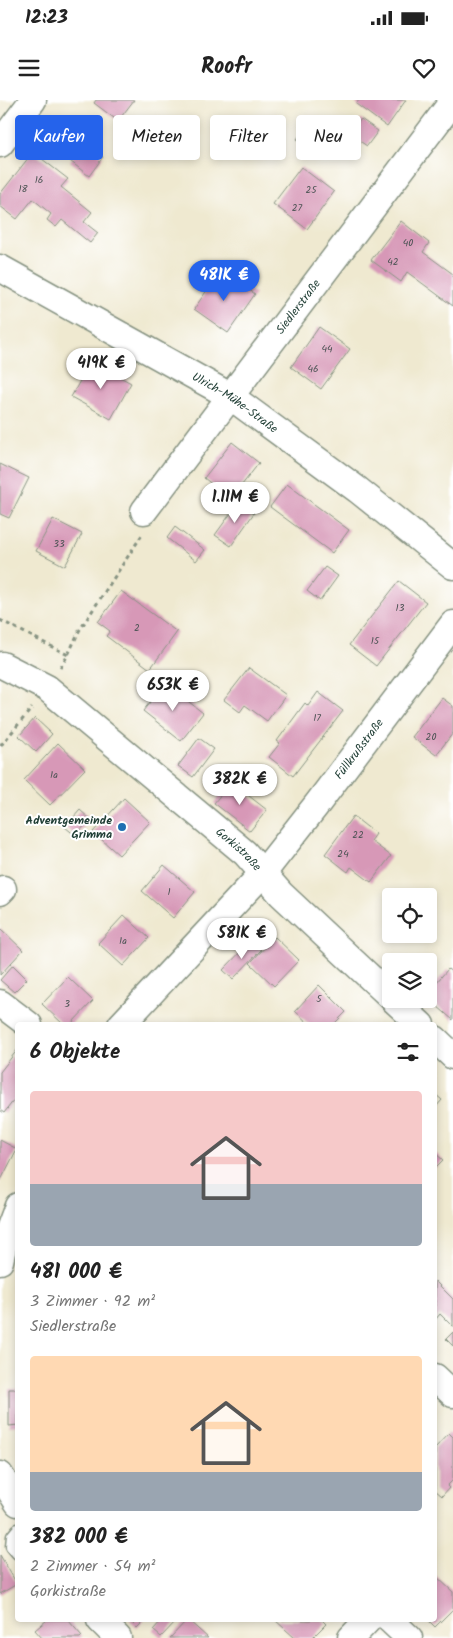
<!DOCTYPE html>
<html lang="de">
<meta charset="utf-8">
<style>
:root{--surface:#fff;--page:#f2f2f2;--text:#222;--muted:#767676;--accent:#2563eb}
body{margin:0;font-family:Kalam,sans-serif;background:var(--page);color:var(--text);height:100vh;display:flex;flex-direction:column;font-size:19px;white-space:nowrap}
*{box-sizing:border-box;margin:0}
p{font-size:16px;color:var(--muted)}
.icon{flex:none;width:28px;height:28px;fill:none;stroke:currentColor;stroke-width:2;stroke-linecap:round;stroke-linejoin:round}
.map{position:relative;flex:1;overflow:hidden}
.details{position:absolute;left:15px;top:922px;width:422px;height:600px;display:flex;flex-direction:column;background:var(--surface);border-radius:5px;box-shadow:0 2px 8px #0003}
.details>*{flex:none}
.hud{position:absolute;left:15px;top:15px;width:424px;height:45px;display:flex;gap:10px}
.buttons{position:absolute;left:382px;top:788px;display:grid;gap:10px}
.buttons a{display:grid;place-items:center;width:55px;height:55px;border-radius:5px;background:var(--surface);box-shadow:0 2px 8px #0003;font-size:25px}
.price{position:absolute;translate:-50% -42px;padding:0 11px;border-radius:18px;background:#fff;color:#222;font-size:16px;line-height:32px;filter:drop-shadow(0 1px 2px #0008)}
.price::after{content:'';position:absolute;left:50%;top:30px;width:15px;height:11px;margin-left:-8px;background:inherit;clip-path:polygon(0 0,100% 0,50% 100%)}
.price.on{background:var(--accent);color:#fff}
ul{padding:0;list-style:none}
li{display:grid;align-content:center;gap:10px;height:265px;padding:0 15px}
li span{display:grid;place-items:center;height:155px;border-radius:5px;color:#555}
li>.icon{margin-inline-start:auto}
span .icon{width:90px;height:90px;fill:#fffc;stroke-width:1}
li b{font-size:21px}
h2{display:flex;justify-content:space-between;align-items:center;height:60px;padding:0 15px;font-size:21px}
.tag{padding:0 18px;border-radius:5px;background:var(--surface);box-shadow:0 2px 8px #0003;font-size:18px;line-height:45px}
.tag.on{background:var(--accent);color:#fff}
.status{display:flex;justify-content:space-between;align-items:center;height:35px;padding:0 25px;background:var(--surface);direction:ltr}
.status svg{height:14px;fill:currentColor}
header{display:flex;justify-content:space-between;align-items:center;height:65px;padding:0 15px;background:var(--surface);font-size:22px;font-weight:700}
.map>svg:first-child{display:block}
.building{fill:#d798b7}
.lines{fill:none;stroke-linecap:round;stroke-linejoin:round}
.lane-casing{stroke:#879382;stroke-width:15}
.street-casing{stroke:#879382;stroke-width:29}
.path{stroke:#879382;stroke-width:3;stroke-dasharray:4 4;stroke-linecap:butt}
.lane{stroke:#fff;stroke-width:12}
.street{stroke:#fff;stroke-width:26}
.poi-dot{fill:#1f6fb2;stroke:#fff;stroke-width:2}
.labels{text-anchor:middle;stroke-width:4;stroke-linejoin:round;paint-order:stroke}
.number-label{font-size:10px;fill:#4d5455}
.street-label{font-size:12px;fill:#1f3d34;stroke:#fff}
.poi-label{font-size:12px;font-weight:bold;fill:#1f3d34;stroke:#fff;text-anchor:end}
</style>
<div class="status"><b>12:23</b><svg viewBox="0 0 49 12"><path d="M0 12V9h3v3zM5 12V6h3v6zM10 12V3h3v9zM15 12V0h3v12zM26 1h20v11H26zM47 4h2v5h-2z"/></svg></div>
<header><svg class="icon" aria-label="menu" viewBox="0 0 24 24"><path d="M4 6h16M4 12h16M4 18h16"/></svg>Roofr<svg class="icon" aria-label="heart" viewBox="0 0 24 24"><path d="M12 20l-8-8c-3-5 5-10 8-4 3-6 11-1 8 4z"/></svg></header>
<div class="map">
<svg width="453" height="1538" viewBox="0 0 453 1538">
<rect width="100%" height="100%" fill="#fff"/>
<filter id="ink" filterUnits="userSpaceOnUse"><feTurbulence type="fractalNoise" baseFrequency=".02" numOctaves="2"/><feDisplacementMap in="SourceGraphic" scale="10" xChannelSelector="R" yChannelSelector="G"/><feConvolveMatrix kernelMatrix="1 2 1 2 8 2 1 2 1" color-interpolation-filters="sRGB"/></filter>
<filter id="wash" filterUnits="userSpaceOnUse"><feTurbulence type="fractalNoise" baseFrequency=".0096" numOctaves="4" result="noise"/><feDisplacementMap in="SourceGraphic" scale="20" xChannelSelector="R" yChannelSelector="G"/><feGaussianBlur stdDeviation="1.12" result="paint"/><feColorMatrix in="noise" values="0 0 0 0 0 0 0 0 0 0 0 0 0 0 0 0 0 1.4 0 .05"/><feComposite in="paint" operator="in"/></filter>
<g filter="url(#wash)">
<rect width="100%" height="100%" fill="#efe9d0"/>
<g id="blocks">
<path class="building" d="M 96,0 L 134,0 L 118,21 L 94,3 Z
M 359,0 L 406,0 L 387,27 L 356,4 Z
M 361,19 L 378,31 L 367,46 L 349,34 Z
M 310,23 L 331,39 L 318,55 L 297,39 Z
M 84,43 L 103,57 L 89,76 L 70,61 Z
M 33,52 L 68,79 L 61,87 L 92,112 L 84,122 L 98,133 L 90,143 L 62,120 L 56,127 L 47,120 L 51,114 L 33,99 L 17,119 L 0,106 L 0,94 Z
M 301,67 L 334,92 L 307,129 L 273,104 Z
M 401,121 L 429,143 L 423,152 L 453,174 L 453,206 L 407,172 L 401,182 L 371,160 Z
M 221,170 L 255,194 L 228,233 L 194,209 Z
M 319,227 L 350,249 L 321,289 L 291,267 Z
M 91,261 L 131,283 L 111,319 L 71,297 Z
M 232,342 L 259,363 L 231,399 L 204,378 Z
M 0,364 L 29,378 L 9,418 L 0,414 Z
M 287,384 L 349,430 L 332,453 L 270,407 Z
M 239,402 L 254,413 L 231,446 L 215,435 Z
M 53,419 L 82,434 L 65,466 L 36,451 Z
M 175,427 L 205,450 L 196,461 L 167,438 Z
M 325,467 L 338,476 L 320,501 L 307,491 Z
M 399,481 L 426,502 L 376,566 L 349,545 Z
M 121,491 L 177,532 L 150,569 L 106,536 L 110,531 L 98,522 Z
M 249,568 L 286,595 L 267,621 L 245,605 L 240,612 L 224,600 Z
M 165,583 L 203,613 L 181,641 L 143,611 Z
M 318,592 L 343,611 L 293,676 L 269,657 L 280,643 L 277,641 L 305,603 L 308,606 Z
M 442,598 L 453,606 L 453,633 L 436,655 L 412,637 Z
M 35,618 L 52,634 L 36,652 L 19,636 Z
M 199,638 L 214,649 L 193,677 L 178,666 Z
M 58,643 L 85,669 L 50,705 L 24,680 Z
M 231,682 L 267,710 L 250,731 L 214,703 Z
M 124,698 L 150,722 L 119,755 L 93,732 Z
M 80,710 L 90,719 L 76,736 L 65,727 Z
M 353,716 L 376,734 L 371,741 L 391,756 L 371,782 L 351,767 L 348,772 L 325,754 Z
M 164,765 L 195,792 L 173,818 L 142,791 Z
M 124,815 L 149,838 L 123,866 L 98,843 Z
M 0,828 L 23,850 L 0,875 Z
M 275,837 L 299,860 L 274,886 L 250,863 Z
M 251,841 L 261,850 L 233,879 L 223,870 Z
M 13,865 L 27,879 L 14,892 L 0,880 Z
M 448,869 L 453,873 L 453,920 L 429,899 L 429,891 Z
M 68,877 L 93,901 L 70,925 L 64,925 L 42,904 Z
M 319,885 L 346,912 L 333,925 L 310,925 L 295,911 Z
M 18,949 L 18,1003 L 14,1000 L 4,1013 L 0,1010 L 0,972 Z
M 435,994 L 442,1000 L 435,1008 Z
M 0,1040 L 17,1049 L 0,1082 Z
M 435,1053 L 443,1060 L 435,1068 Z
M 435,1181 L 453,1199 L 453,1227 L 440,1214 L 435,1220 Z
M 453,1232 L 453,1246 L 446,1239 Z
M 9,1289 L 18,1289 L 18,1325 L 9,1326 Z
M 449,1333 L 453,1337 L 453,1380 L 447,1386 L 449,1388 L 442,1396 L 435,1390 L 435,1348 Z
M 0,1455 L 17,1484 L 0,1494 Z
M 435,1475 L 453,1492 L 453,1509 L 435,1527 L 428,1520 L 435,1520 Z
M 47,1520 L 68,1520 L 82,1536 L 80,1538 L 42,1538 L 35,1530 Z
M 129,1520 L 145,1520 L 137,1528 Z
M 162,1520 L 177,1520 L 161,1537 L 153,1530 Z
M 187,1520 L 188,1520 L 208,1538 L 170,1538 Z
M 275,1520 L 322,1520 L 326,1524 L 312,1538 L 295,1538 Z"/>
</g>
</g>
<g filter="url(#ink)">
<use href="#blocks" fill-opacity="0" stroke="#879382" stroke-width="1"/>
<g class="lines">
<g class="lane-casing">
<path id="lane" d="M 18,1430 L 13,1436 L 12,1446 L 18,1453"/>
</g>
<g class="street-casing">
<g id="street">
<path d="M 0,44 L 33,0"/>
<path id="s1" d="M 0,168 L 230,296 L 358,390 L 453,466"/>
<path id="s2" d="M 144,411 L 453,1"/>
<path id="s3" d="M 2,565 L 47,588 L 245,753 L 281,794 L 391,897"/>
<path d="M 0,792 L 3,789"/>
<path d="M 393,899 L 421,925"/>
<path d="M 0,903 L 29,925"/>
<path id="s4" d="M 121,925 L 263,773 L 318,703 L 453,524"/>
<path d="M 435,939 L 453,956"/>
<path d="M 0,1161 L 4,1143 L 18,1106"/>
<path d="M 435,1277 L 453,1294"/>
<path d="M 0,1375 L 18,1403"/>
<path d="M 100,1520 L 118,1538"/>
<path d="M 390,1520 L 409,1538"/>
<path d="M 351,1538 L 368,1520"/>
</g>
</g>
<path class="path" d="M 0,520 L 68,555
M 60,568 L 68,555 L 79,531 L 142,435
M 0,644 L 2,644 L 32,608"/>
<use href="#lane" class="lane"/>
<use href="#street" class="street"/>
</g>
</g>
<circle class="poi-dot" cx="122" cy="727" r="5"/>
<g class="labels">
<g class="number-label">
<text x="39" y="83">16</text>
<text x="23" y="92">18</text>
<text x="311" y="93">25</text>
<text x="297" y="111">27</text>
<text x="408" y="146">40</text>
<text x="393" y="165">42</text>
<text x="327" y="252">44</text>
<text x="313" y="272">46</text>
<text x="59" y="447">33</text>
<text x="400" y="511">13</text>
<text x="137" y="531">2</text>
<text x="375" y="544">15</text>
<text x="317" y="621">17</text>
<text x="431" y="640">20</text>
<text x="54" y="678">1a</text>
<text x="358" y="738">22</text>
<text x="343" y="757">24</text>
<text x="169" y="795">1</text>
<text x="123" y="844">1a</text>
<text x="319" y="902">5</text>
<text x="67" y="907">3</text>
</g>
<g class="street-label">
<text dy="4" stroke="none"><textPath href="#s2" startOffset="256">Siedlerstraße</textPath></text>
<text dy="4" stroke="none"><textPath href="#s1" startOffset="271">Ulrich-Mühe-Straße</textPath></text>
<text dy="4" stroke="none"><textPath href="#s4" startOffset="365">Füllkrußstraße</textPath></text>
<text dy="4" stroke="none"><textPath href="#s3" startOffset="301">Gorkistraße</textPath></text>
</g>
<g class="poi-label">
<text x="112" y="724">Adventgemeinde<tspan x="112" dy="14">Grimma</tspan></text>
</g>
</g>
</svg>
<div class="buttons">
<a><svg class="icon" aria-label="locate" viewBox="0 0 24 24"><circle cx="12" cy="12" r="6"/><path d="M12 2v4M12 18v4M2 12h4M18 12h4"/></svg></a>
<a><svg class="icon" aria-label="layers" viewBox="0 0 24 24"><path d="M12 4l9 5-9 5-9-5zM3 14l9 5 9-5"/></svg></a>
</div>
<b class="price on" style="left:224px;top:202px">481K €</b>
<b class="price" style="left:101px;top:290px">419K €</b>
<b class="price" style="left:235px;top:424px">1.11M €</b>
<b class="price" style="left:173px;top:612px">653K €</b>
<b class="price" style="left:240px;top:706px">382K €</b>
<b class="price" style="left:242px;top:860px">581K €</b>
<div class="hud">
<a class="tag on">Kaufen</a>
<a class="tag">Mieten</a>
<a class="tag">Filter</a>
<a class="tag">Neu</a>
</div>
<section class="details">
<h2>6 Objekte<svg class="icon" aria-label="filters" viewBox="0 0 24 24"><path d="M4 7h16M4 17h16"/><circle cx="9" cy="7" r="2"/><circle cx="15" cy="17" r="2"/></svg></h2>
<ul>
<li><span style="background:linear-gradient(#f6c9c9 60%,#9aa5b1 0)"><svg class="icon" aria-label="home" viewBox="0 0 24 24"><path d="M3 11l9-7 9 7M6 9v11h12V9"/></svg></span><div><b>481 000 €</b><p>3 Zimmer · 92 m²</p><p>Siedlerstraße</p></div></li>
<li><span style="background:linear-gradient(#ffd9b3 75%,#9aa5b1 0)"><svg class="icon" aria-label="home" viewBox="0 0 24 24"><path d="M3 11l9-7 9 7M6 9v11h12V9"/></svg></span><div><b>382 000 €</b><p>2 Zimmer · 54 m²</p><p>Gorkistraße</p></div></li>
</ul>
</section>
</div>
